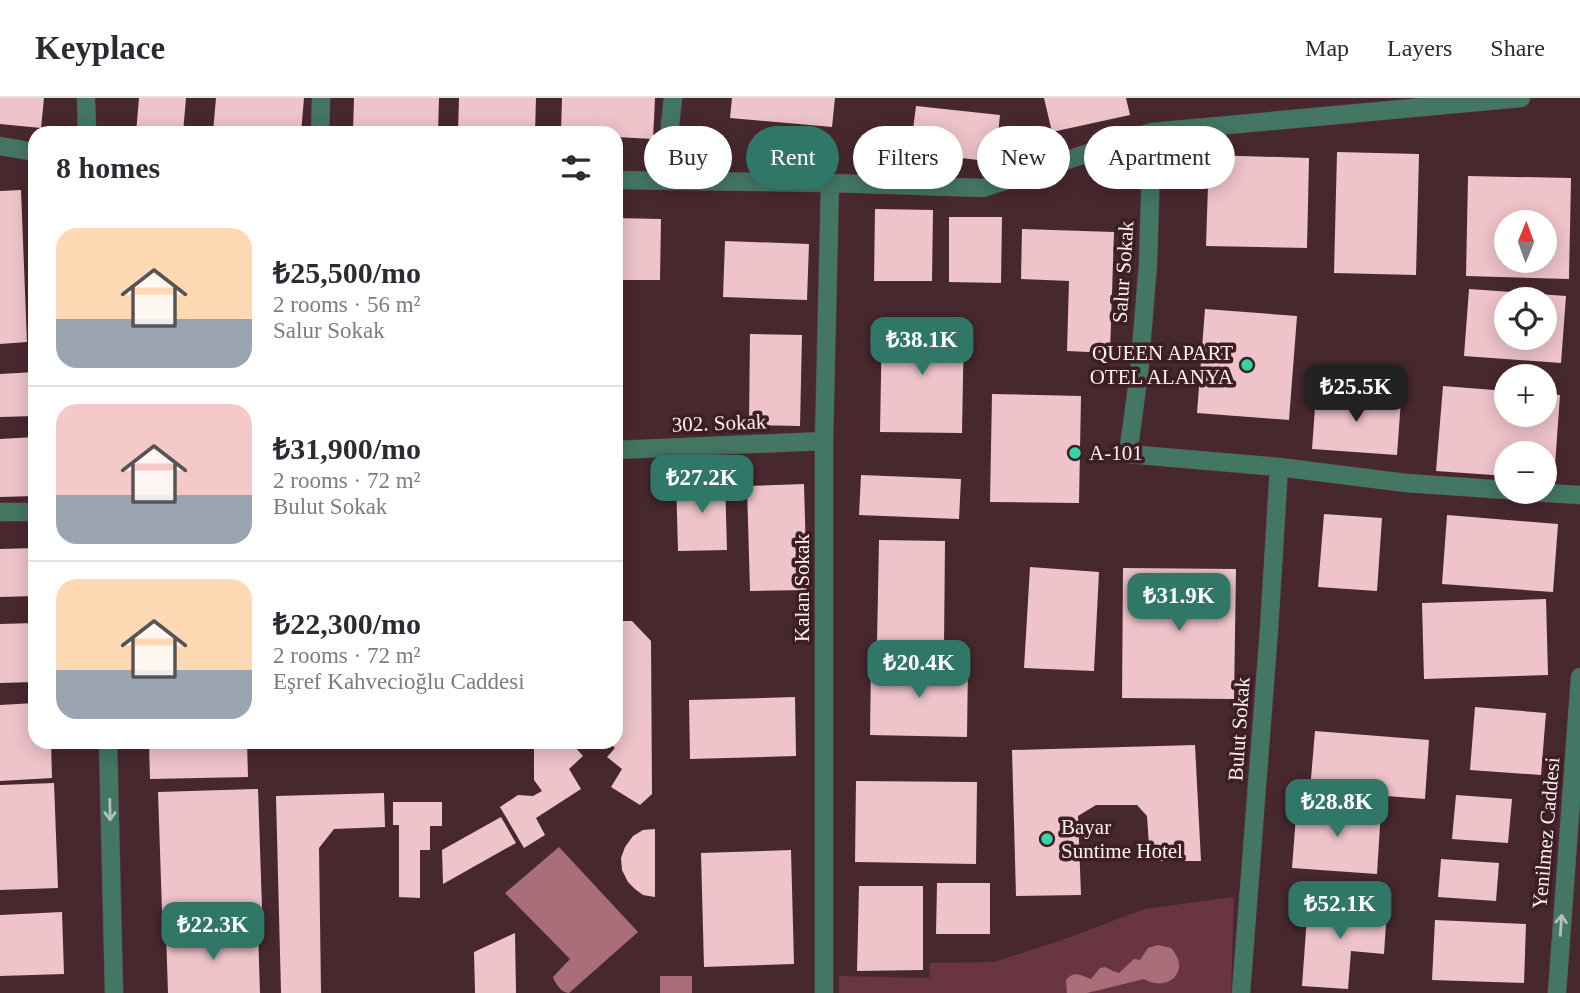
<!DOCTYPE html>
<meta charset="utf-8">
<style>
:root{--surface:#fff;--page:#f7f7f7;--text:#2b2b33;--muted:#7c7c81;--line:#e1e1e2;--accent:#307767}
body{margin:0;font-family:Georgia,serif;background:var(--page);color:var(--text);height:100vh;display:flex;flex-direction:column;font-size:26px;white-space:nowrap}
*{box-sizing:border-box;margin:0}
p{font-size:23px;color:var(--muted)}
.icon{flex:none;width:38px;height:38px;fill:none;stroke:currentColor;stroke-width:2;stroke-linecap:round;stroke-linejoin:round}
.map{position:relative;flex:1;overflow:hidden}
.details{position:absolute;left:28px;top:28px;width:595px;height:623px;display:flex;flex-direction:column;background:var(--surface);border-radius:21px;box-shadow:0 4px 18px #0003}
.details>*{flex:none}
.guide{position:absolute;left:644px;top:28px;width:665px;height:63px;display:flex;gap:14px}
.needle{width:46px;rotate:1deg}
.buttons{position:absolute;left:1494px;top:112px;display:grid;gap:14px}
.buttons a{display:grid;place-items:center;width:63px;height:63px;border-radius:50%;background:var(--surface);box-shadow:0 4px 18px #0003;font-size:35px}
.price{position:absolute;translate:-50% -60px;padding:0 16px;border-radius:14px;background:var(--accent);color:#fff;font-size:23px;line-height:46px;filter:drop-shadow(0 2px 4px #0008)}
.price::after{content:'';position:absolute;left:50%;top:42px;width:21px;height:16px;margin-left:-10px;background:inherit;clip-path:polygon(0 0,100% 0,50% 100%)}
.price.selected{background:#222;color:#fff}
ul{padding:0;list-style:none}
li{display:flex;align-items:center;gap:21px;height:175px;padding:0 28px}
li+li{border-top:2px solid var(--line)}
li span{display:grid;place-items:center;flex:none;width:196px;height:140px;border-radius:21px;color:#555}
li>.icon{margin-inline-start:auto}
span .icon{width:84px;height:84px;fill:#fffc;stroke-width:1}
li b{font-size:30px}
h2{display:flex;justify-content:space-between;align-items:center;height:84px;padding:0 28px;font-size:30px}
.tag{padding:0 24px;border-radius:32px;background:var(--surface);box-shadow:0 4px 18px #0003;font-size:24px;line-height:63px}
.tag.selected{background:var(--accent);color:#fff}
header{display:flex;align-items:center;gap:42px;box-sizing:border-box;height:98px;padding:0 35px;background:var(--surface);border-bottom:2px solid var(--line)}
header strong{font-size:33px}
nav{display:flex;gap:38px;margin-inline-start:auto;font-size:24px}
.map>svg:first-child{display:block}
.green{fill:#693541}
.water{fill:#a96e79}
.building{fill:#eec3ca;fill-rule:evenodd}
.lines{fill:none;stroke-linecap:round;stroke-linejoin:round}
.minor-casing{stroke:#61444a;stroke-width:19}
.minor{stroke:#447664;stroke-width:18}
.oneway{stroke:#b4c0ba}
.poi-dot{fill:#36d4a7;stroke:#3d1e25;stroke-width:2.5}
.labels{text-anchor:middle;stroke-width:7;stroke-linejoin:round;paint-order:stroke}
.street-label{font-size:21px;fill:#fef1f3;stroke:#3d1e25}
.poi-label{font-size:21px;fill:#fef1f3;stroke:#3d1e25;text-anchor:start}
</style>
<header>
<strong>Keyplace</strong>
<nav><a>Map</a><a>Layers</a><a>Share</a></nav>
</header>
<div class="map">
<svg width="1580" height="895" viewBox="0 0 1580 895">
<rect width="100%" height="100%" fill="#48282f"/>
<path class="green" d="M 1234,799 L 1231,895 L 839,895 L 839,878 L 929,880 L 930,865 L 994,864 L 1062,842 L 1144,811 Z"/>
<path class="water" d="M 559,749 L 638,834 L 569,895 C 561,895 555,885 553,879 L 570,861 L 505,795 Z
M 1158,847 L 1171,850 C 1192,873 1168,895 1144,881 L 1087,895 L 1067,895 L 1066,882 C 1074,872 1081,877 1091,881 L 1100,870 L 1105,869 L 1113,873 L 1119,875 L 1134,861 L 1140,862 L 1148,850 Z
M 660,878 L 692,878 L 692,895 L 660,895 Z"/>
<path class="building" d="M 0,0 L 44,0 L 41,30 L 0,26 Z
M 139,0 L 186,0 L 183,35 L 136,35 Z
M 216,0 L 304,0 L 301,35 L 213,34 Z
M 354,0 L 439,0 L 438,35 L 353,35 Z
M 459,0 L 536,0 L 535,35 L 458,35 Z
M 562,0 L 655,0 L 653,41 L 616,39 L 616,35 L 561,35 Z
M 732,0 L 835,0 L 832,29 L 730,20 Z
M 1044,0 L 1126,0 L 1130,17 L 1052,34 Z
M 916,8 L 1000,17 L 995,64 L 910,54 Z
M 1337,54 L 1419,56 L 1416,177 L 1334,175 Z
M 1209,57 L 1309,60 L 1307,150 L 1206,148 Z
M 1468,78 L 1571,80 L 1569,181 L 1466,178 ZM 1507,124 L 1545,124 L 1545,163 L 1507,163 Z
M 21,92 L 27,244 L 0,246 L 0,93 Z
M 875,111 L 933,112 L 932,183 L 874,183 Z
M 949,119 L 1002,119 L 1001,185 L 949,184 Z
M 616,120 L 661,121 L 660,182 L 616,182 Z
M 1022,131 L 1114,134 L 1110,255 L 1067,253 L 1069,183 L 1021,181 Z
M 725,143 L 809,146 L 807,202 L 723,199 Z
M 1469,191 L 1566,198 L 1561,265 L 1464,258 ZM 1507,201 L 1545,201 L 1545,240 L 1507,240 Z
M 1205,211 L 1297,218 L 1289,322 L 1197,315 Z
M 882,222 L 964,224 L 962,335 L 880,334 Z
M 750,236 L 802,237 L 800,328 L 749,327 Z
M 35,274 L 35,318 L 0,319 L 0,276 Z
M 1443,288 L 1507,293 L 1507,317 L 1545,317 L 1545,296 L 1560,297 L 1554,382 L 1545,381 L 1545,355 L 1507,355 L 1507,378 L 1436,373 Z
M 992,296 L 1081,298 L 1079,405 L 990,404 Z
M 1316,296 L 1401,302 L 1397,357 L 1312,351 Z
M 35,339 L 35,398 L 0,399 L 0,341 Z
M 861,377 L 961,381 L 959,421 L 859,417 Z
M 725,380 L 727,452 L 678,453 L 676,381 Z
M 804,386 L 807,492 L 750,493 L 747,388 Z
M 1324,416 L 1382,420 L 1377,493 L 1318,489 Z
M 1447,417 L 1558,426 L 1553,494 L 1442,486 Z
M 879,442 L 945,443 L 944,547 L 877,546 Z
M 35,450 L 35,498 L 0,499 L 0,451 Z
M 1030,469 L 1099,474 L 1094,573 L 1024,570 Z
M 1123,470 L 1236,471 L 1234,601 L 1122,600 Z
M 1546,501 L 1548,577 L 1424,581 L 1422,505 Z
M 616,523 L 632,523 L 651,543 L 652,696 L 640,707 L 611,689 L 622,671 L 607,659 L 615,650 L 608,644 L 616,644 L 617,633 Z
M 35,525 L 35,584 L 0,585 L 0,526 Z
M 871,565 L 968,566 L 967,639 L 870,637 Z
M 795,599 L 796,658 L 690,661 L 689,602 Z
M 35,605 L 35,644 L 51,644 L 52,680 L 0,683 L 0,607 Z
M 1475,609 L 1546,615 L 1541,677 L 1470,672 Z
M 1315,633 L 1429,642 L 1425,701 L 1310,692 Z
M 149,644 L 247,644 L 248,679 L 150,681 Z
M 534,644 L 581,644 L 575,649 L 583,658 L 569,671 L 581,691 L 536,720 L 545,737 L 524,750 L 500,709 L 518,697 L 533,698 L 542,693 L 534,682 Z
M 1195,647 L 1201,763 L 1150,763 L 1147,718 L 1137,707 L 1096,707 L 1078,718 L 1081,797 L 1016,798 L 1012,652 Z
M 856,683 L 977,684 L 976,766 L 855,764 Z
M 54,685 L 58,790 L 0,792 L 0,687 Z
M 258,691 L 262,810 L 162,813 L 158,694 Z
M 384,695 L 385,729 L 334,731 L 319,750 L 321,895 L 281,895 L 276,698 Z
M 1456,697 L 1512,701 L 1508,745 L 1452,741 Z
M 393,704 L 442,704 L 442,728 L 430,728 L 430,752 L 420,752 L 420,800 L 399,799 L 399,727 L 393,727 Z
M 1297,705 L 1381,711 L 1377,776 L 1292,770 Z
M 501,719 L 516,745 L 443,786 L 442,752 Z
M 655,731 L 655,799 L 643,797 L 635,791 L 628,784 L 622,772 L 621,760 L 625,749 L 633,738 L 643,732 Z
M 791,752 L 794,866 L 704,869 L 701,755 Z
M 1441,761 L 1499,765 L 1496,803 L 1438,799 Z
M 937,785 L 990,785 L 990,836 L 936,836 Z
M 859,788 L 923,788 L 923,872 L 857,873 Z
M 1308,804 L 1387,810 L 1384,856 L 1351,853 L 1348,891 L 1302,888 Z
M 62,814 L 64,876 L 0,878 L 0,817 Z
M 1435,822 L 1526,826 L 1524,885 L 1432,882 Z
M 258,832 L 260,895 L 168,895 L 166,834 Z
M 515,835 L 516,895 L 475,895 L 474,854 Z"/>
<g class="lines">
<g class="minor-casing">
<path id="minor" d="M 86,0 L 87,35
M 1152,34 L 1148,166 L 1139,275 L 1128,356 L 1279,369 L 1406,385 L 1507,392
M 320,35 L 321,0
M 0,48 L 35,54
M 616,82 L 830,85 L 983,90 L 1152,34 L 1521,0
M 668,83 L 670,27 L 673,0
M 616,352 L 824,343
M 1532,394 L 1580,397
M 0,414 L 35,414
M 108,644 L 114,895
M 824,895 L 824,343 L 830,85
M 1241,895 L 1269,532 L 1279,369
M 1557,895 L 1580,579"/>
</g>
<use href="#minor" class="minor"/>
</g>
<defs><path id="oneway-shaft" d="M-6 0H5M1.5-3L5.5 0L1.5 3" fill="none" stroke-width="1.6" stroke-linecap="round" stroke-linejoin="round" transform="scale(1.75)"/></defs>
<g class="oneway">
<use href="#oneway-shaft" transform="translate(110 712) rotate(89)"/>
<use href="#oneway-shaft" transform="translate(1561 827) rotate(-86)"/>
</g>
<g class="poi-dot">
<circle cx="1247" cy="267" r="7"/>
<circle cx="1075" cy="355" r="7"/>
<circle cx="1047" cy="741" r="7"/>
</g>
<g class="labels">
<g class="street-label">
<text transform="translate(1123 174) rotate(-86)" y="7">Salur Sokak</text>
<text transform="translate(719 325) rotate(-2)" y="7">302. Sokak</text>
<text transform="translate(802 490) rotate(-90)" y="7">Kalan Sokak</text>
<text transform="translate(1239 631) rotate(-86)" y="7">Bulut Sokak</text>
<text transform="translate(1546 735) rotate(-85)" y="7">Yenilmez Caddesi</text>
</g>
<g class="poi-label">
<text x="1233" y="262" text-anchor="end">QUEEN APART<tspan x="1233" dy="24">OTEL ALANYA</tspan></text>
<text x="1089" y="362">A-101</text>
<text x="1061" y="736">Bayar<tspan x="1061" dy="24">Suntime Hotel</tspan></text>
</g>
</g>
</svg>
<div class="buttons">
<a><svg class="needle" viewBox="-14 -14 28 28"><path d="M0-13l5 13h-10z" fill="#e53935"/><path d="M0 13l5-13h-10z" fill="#7c7c81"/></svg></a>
<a><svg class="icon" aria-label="locate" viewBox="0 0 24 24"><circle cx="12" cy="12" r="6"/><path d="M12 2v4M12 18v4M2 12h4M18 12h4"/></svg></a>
<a>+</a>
<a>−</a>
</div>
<b class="price" style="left:922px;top:279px">₺38.1K</b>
<b class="price selected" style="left:1356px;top:326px">₺25.5K</b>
<b class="price" style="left:702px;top:417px">₺27.2K</b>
<b class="price" style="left:1179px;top:535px">₺31.9K</b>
<b class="price" style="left:919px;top:602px">₺20.4K</b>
<b class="price" style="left:1337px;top:741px">₺28.8K</b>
<b class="price" style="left:1340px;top:843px">₺52.1K</b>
<b class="price" style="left:213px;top:864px">₺22.3K</b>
<div class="guide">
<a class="tag">Buy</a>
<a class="tag selected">Rent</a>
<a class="tag">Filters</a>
<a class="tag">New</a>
<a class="tag">Apartment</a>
</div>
<section class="details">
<h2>8 homes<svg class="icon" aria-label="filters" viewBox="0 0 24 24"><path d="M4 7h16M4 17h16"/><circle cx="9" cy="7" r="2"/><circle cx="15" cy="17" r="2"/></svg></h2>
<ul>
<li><span style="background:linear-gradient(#ffd9b3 65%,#9aa5b1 0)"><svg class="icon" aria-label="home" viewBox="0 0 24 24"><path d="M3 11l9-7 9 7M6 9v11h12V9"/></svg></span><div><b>₺25,500/mo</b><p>2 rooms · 56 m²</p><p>Salur Sokak</p></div></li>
<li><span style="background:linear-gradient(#f6c9c9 65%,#9aa5b1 0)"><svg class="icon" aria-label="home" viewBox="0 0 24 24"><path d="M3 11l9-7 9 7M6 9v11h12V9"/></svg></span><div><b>₺31,900/mo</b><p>2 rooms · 72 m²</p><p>Bulut Sokak</p></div></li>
<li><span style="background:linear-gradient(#ffd9b3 65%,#9aa5b1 0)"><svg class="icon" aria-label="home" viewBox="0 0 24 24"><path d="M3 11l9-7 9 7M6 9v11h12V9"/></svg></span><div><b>₺22,300/mo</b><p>2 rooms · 72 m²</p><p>Eşref Kahvecioğlu Caddesi</p></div></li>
</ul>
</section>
</div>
